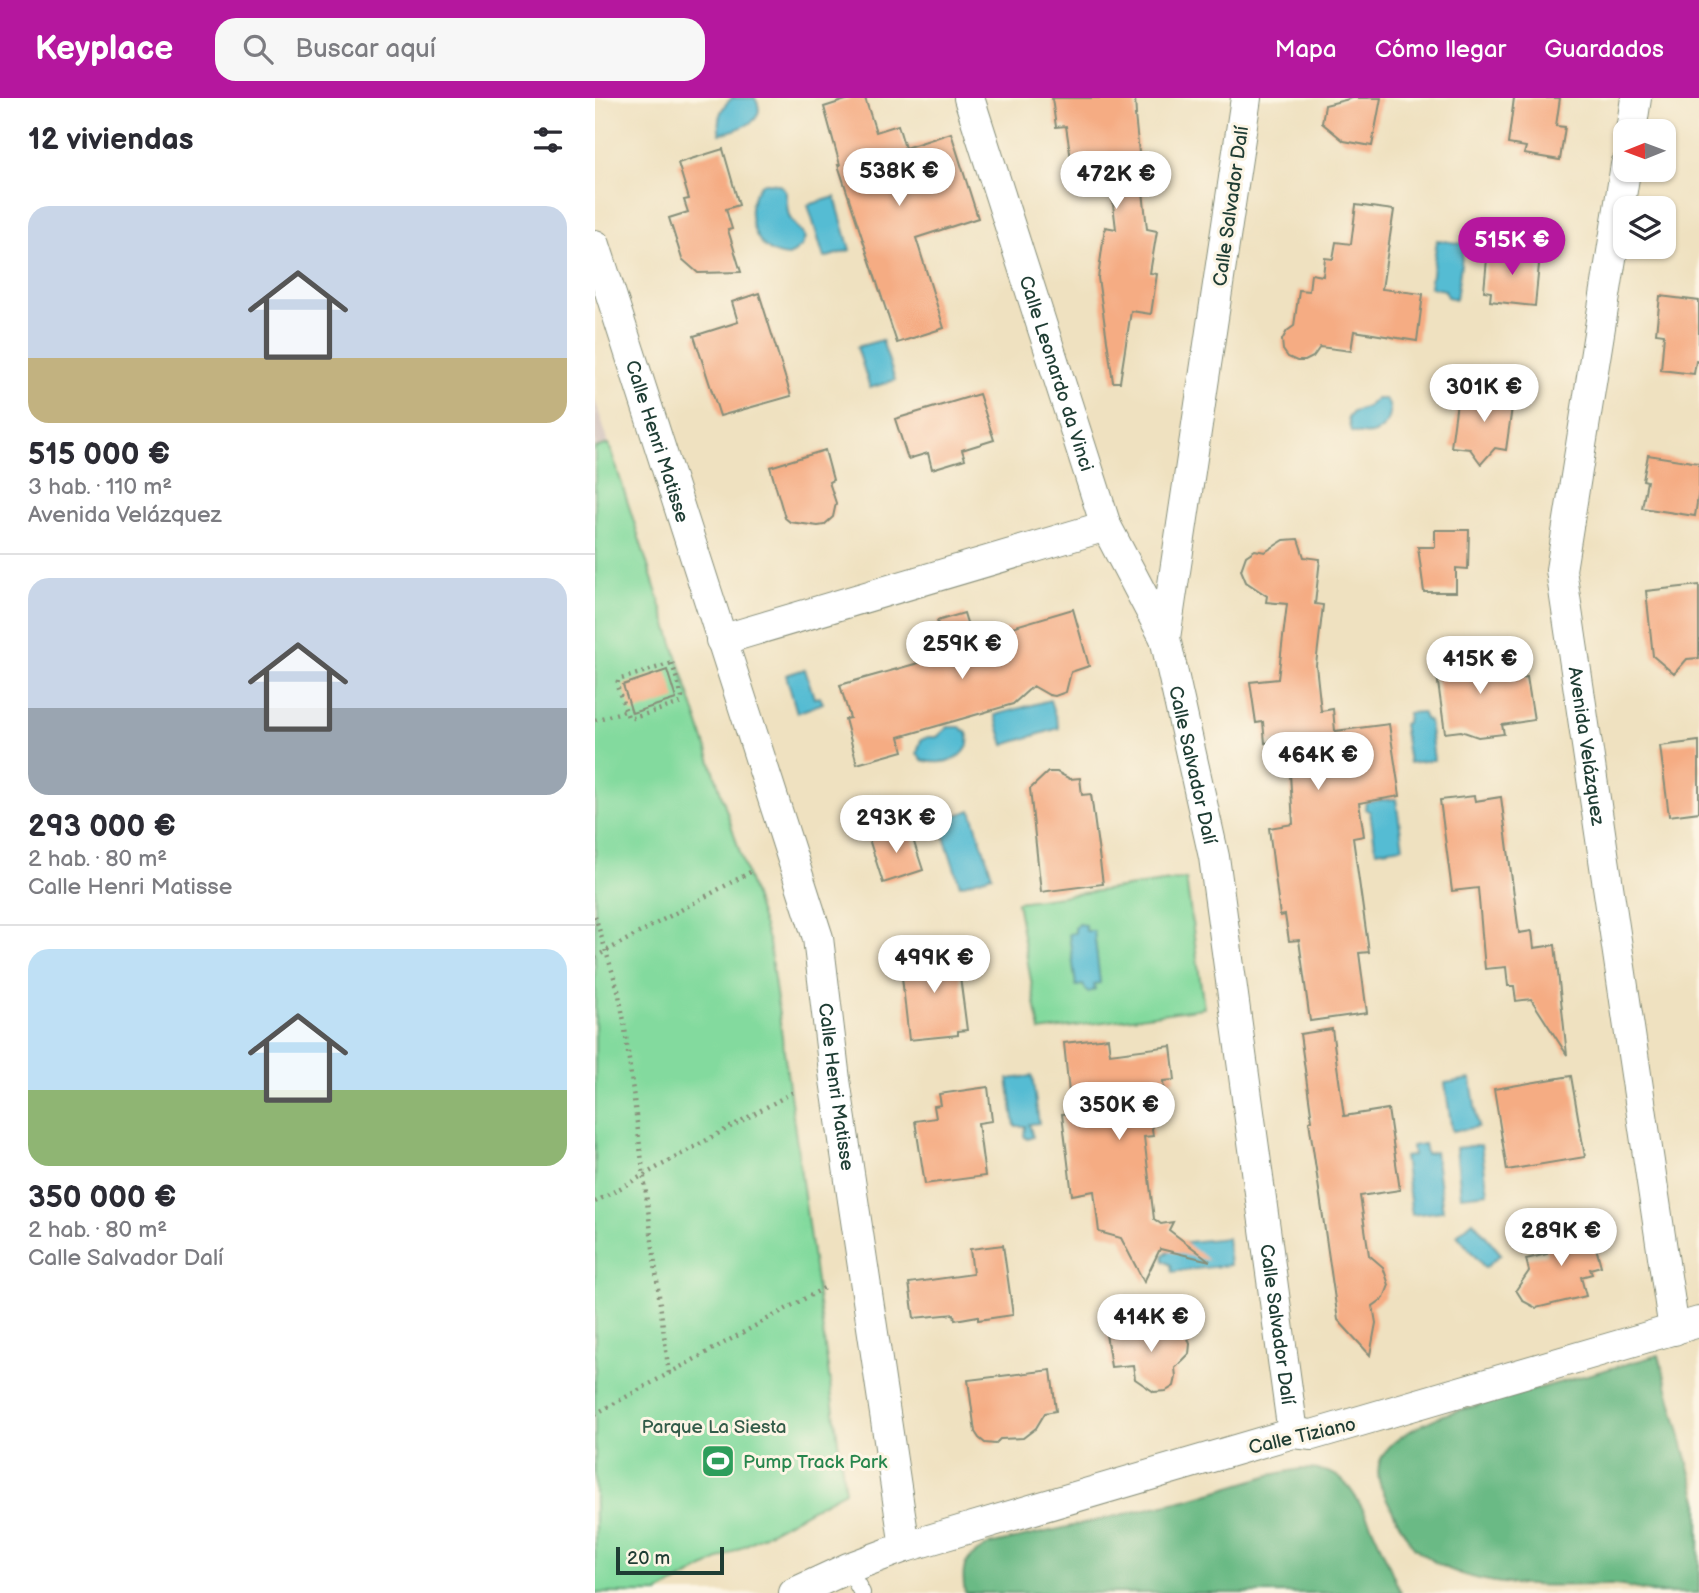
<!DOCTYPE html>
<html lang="es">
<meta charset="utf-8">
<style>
:root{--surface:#fff;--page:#f7f7f7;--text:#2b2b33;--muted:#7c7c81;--line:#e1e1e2;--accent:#b5179e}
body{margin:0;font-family:"Balsamiq Sans",sans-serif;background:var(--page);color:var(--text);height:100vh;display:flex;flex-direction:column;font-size:26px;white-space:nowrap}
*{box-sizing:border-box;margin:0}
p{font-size:23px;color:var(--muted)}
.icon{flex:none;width:38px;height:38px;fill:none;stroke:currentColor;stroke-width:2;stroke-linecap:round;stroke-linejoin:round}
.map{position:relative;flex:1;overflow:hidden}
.panel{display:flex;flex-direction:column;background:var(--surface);width:595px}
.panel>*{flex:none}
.needle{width:46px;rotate:269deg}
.buttons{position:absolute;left:1018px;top:21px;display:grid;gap:14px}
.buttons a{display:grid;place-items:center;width:63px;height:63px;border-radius:14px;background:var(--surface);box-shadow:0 2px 5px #0004;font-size:35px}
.scale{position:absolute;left:21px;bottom:18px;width:108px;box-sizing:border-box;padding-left:7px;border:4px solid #1f3d34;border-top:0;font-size:19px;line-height:24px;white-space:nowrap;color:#1f3d34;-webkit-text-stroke:5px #fcf5e5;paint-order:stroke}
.price{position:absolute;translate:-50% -60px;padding:0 16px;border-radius:24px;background:#fff;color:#222;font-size:23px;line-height:46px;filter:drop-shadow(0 2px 4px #0008)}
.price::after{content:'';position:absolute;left:50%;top:42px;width:21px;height:16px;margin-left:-10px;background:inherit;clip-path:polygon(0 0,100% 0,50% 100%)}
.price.selected{background:var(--accent);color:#fff}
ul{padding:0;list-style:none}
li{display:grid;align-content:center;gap:14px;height:371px;padding:0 28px}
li+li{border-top:2px solid var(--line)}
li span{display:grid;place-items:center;height:217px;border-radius:21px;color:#555}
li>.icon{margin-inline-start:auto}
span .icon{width:126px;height:126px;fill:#fffc;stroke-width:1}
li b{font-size:30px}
h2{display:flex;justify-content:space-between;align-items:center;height:84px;padding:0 28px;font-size:30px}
header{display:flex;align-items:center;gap:42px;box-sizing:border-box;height:98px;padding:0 35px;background:var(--accent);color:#fff}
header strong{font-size:33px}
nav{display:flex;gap:38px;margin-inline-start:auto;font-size:24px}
.search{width:490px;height:63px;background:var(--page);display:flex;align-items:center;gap:18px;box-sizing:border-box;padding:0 24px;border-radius:21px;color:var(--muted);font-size:26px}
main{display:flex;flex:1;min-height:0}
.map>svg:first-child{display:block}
.industrial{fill:#cfc0bb}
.green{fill:#83da9e;stroke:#518c69;stroke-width:2}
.forest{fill:#6aba85;stroke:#447c5c;stroke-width:2}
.water{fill:#55bcd3;stroke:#3a7c84;stroke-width:2}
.building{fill:#f5ac83}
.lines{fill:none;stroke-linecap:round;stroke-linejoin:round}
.service-casing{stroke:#878f7a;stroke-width:18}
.minor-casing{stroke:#878f7a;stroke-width:32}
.path{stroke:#878f7a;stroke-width:4.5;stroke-dasharray:2 5;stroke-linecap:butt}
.service{stroke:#fff;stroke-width:16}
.minor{stroke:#fff;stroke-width:30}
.labels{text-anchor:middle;stroke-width:6;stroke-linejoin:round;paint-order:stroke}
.street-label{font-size:19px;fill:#1f3d34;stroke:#fcf5e5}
.park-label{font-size:19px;fill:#335c49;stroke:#fcf5e5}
.leisure-label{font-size:19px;fill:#27864d;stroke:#fcf5e5;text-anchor:start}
</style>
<header>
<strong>Keyplace</strong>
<div class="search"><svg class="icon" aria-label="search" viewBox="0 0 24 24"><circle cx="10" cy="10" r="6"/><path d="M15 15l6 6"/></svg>Buscar aquí</div>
<nav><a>Mapa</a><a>Cómo llegar</a><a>Guardados</a></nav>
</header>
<main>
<section class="panel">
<h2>12 viviendas<svg class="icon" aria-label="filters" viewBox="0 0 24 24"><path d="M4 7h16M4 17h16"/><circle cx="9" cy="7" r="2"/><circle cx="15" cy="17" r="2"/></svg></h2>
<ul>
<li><span style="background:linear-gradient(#c9d6e8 70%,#c2b280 0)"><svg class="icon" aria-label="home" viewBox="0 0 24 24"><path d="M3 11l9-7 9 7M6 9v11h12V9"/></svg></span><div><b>515 000 €</b><p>3 hab. · 110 m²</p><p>Avenida Velázquez</p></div></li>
<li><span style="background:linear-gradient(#c9d6e8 60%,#9aa5b1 0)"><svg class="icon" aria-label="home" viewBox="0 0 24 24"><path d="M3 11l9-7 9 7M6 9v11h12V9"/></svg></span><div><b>293 000 €</b><p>2 hab. · 80 m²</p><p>Calle Henri Matisse</p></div></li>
<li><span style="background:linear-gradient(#bfe0f5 65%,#8fb573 0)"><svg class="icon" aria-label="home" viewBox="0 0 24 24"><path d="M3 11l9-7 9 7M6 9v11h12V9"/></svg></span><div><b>350 000 €</b><p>2 hab. · 80 m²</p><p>Calle Salvador Dalí</p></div></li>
</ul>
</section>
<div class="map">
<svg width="1104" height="1495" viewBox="0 0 1104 1495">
<rect width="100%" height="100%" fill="#fcf5e5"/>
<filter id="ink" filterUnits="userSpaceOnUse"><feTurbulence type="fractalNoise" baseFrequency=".0143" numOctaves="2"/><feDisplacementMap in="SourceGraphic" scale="14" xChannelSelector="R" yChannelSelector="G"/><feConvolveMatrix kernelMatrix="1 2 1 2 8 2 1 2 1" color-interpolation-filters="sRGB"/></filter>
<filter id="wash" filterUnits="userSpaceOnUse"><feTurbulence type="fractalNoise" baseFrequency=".00686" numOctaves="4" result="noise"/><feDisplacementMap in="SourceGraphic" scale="28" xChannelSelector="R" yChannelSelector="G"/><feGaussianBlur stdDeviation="1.57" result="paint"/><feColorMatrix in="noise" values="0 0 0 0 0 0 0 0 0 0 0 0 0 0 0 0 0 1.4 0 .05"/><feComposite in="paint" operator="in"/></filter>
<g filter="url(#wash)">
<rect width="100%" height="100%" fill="#efe1c0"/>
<path class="industrial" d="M 0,302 L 14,346 L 0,350 Z"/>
<path class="green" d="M 14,346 L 174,845 L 250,1393 L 63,1495 L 0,1495 L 0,350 Z
M 591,781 L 609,910 L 445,933 L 422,804 Z"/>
<path class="forest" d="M 1064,1257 L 1104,1406 L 1104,1495 C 1091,1495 1074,1495 1061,1495 C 1046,1492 1030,1487 1014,1487 C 945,1487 870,1495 819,1449 C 806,1432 797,1412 788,1393 C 767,1351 818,1331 848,1317 Z
M 705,1371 C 718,1371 730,1371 742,1378 C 768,1395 792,1466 806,1495 L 370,1495 C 365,1466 370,1461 394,1447 L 595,1401 L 675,1377 Z"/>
<path class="water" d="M 137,0 L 160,0 C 175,25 142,31 125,36 C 121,21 125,10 137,0 Z
M 168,85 C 202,83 187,105 195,120 C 199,127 206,132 210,139 L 207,148 L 194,158 C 155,158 145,103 168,85 Z
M 240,99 L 255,152 L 229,160 L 213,107 Z
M 842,142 L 869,146 L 861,201 L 852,199 L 850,192 L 835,189 Z
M 287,242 L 300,282 L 275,290 L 262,249 Z
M 781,301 L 790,301 C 800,312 794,329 780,335 C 772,338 763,336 756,334 L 753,320 L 758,314 L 772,309 Z
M 210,571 L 219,600 L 225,599 L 228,605 L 202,615 L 191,577 Z
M 455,602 L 464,630 L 409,647 L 400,617 Z
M 827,614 L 830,621 L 834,623 L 839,662 L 814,665 L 808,626 L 812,624 L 813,615 Z
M 353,629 L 365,629 L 372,635 C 381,660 345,669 327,662 L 322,655 L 326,642 L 333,639 L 342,639 Z
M 801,701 L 808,749 L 781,753 L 775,714 L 770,711 L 771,703 Z
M 376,712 L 397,777 L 365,787 L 344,723 Z
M 484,826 L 490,827 L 491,833 L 499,833 L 505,885 L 499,886 L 500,891 L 493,895 L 488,887 L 481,888 L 474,836 L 480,835 L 480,830 Z
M 437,978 L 444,1025 L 434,1026 L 438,1039 L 432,1041 L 429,1038 L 430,1028 L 420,1028 L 413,981 Z
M 876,981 L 883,1029 L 857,1033 L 850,985 Z
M 829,1046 L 831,1056 L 840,1054 L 848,1113 L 817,1117 L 809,1059 L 818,1058 L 817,1048 Z
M 886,1047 L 893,1095 L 866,1098 L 861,1050 Z
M 878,1123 L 906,1156 L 890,1170 L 862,1137 Z
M 632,1140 L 635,1167 L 577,1174 L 576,1167 L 569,1163 L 568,1158 L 575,1152 L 574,1146 Z"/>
<g id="blocks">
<path class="building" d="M 257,0 L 270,0 L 281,34 L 303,27 L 310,50 L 356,35 L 383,120 L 321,140 L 349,230 L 302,245 L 243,67 L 245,67 L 229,9 Z
M 457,0 L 540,0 L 541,17 L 540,17 L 552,131 L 562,133 L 555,175 L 562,176 L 556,216 L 536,213 L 525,284 L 518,284 L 503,180 L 510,129 L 521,131 L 512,56 L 476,61 L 471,28 L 461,29 Z
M 758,0 L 786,0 L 777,48 L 749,43 L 727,25 L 730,7 Z
M 919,0 L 965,0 L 961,28 L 970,29 L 965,62 L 929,56 L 931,49 L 913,46 Z
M 128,51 L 144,107 L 131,111 L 137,131 L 133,132 L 146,174 L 103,175 L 87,161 L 74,120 L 93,114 L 89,102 L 94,101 L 83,65 Z
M 761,107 L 799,112 L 787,191 L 828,196 L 822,243 L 759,233 L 756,253 L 725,249 L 718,259 L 710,263 L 702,263 L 693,259 L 688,252 L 687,242 L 692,233 L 699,228 L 704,192 L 714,193 L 716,176 L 728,178 L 730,160 L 738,161 L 741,144 L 756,146 Z
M 893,150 L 945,156 L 940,208 L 895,203 L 896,194 L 889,193 Z
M 164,195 L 196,298 L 125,318 L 99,238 L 143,224 L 137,204 Z
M 1065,198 L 1104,203 L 1104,264 L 1101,263 L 1099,276 L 1066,272 L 1069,236 L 1061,235 Z
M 885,291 L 919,295 L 911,352 L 900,350 L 886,366 L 875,351 L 856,349 L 862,304 L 882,307 Z
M 384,296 L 399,342 L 367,352 L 370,361 L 337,371 L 333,355 L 313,361 L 300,321 Z
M 230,352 L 238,382 L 234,384 L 241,405 L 238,419 L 229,427 L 223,428 L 195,424 L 190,420 L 175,369 Z
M 1053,357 L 1104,365 L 1104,392 L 1100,418 L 1047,410 L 1052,383 L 1048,382 Z
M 840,432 L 874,432 L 873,471 L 861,470 L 861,494 L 829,494 L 823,449 L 840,449 Z
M 703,441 L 709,459 L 725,461 L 720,506 L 728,507 L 721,567 L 726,613 L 738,611 L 740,633 L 794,626 L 805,698 L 764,705 L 769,738 L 758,740 L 774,854 L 764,855 L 772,915 L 715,923 L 704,842 L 694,843 L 690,817 L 685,818 L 674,730 L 698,726 L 693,642 L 670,645 L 668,624 L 661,625 L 655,584 L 683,581 L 692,506 L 671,504 L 672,498 L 651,484 L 646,472 L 651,458 L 660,452 L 670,454 L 689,442 Z
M 1104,487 L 1104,560 L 1092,561 L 1079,576 L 1058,558 L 1051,493 Z
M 478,511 L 494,568 L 476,574 L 471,594 L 460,598 L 454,597 L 438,588 L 418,606 L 304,639 L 308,653 L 262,666 L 250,621 L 255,620 L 245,587 L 352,557 L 342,523 L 369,515 L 377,541 Z
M 872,551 L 875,569 L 912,564 L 915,582 L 932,579 L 939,622 L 907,627 L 909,636 L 883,639 L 866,633 L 850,635 L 839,556 Z
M 72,572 L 81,601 L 37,615 L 28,587 Z
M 1104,643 L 1104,714 L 1074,718 L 1065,648 Z
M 453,674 L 462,674 L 475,681 L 485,680 L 487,697 L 496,696 L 508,786 L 446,794 L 435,691 Z
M 879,698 L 880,703 L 906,699 L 924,835 L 937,833 L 939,850 L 960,847 L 972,957 L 936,901 L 921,903 L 919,888 L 913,888 L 911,869 L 890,871 L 883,790 L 857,793 L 845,702 Z
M 311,729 L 312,733 L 315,732 L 328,772 L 288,785 L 274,741 Z
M 361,848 L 372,932 L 363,933 L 363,937 L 314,942 L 306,870 L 326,868 L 324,852 Z
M 737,931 L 749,1018 L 793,1011 L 805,1092 L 765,1098 L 774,1157 L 788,1169 L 794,1187 L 789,1200 L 778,1208 L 781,1225 L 775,1257 L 743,1222 L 714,1023 L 717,1022 L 705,936 Z
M 513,940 L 515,956 L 576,948 L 580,982 L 568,983 L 571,1014 L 555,1016 L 558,1038 L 549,1039 L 559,1121 L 566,1126 L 578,1124 L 574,1132 L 615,1163 L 565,1151 L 549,1184 L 526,1140 L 504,1134 L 499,1093 L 477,1097 L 467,1016 L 476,1015 L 469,945 Z
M 976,978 L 990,1059 L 912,1072 L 899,991 Z
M 393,989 L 397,1023 L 383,1025 L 390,1078 L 330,1086 L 320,1023 L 341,1020 L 339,1008 L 346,1007 L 344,996 Z
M 994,1124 L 1006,1168 L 995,1171 L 997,1176 L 986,1179 L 991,1198 L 941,1210 L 928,1203 L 921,1192 L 934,1173 L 931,1161 L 952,1156 L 950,1149 L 959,1147 L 956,1134 Z
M 408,1147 L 418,1217 L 383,1222 L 383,1218 L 360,1222 L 359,1216 L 319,1220 L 314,1185 L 378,1176 L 375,1151 Z
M 581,1226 L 591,1235 L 595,1246 L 594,1256 L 580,1270 L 581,1279 L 579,1288 L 571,1293 L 559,1294 L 540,1281 L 538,1267 L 516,1269 L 511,1236 Z
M 456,1272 L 461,1313 L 450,1315 L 441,1330 L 428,1340 L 405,1341 L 400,1346 L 390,1345 L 384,1340 L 380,1334 L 373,1282 Z"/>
</g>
</g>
<g filter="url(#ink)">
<use href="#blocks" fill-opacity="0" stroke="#878f7a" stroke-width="2"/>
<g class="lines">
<g class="service-casing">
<path id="service" d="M 253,1470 L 267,1495"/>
</g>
<g class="minor-casing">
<g id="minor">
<path id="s1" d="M 374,0 L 511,428 L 570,540"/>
<path id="s2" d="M 651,0 L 570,540 L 619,759 L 698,1335"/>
<path d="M 1036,33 L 1041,0"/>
<path id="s3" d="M 1031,67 L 966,472 L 1079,1232"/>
<path id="s4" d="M 0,147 L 223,840 L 240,982 L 310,1449"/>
<path d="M 126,542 L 511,428"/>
<path d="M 199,1495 L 253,1470 L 310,1449 L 698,1335 L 717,1337 L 1104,1224"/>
</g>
</g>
<path class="path" d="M 77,565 L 87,599 L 86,605 L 38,620 L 33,619 L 22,588 L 23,582 Z
M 0,622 L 30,613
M 0,818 L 23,892 L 29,923 L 74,1276
M 0,859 L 159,772
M 0,1104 L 202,992
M 0,1316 L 229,1190"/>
<use href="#service" class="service"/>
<use href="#minor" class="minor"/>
</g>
</g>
<defs>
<g id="stadium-square" transform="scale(1.75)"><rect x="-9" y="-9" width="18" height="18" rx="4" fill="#2e9e5b" stroke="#fcf5e5"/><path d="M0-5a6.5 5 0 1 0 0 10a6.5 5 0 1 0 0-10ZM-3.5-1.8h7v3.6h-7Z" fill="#fff"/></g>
</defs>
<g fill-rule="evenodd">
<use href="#stadium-square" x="123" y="1363"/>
</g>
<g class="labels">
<g class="street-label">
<text transform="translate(635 108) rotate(-82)" y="7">Calle Salvador Dalí</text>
<text dy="7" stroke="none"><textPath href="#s1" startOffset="289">Calle Leonardo da Vinci</textPath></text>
<text dy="7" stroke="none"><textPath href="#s4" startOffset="206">Calle Henri Matisse</textPath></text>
<text dy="7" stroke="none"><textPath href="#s3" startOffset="588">Avenida Velázquez</textPath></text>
<text dy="7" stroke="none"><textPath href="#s2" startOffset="676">Calle Salvador Dalí</textPath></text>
<text dy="7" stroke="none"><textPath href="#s4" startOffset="878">Calle Henri Matisse</textPath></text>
<text dy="7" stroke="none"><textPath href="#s2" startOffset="1242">Calle Salvador Dalí</textPath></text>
<text transform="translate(707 1337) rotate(-13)" y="7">Calle Tiziano</text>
</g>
<g class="park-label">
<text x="119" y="1335">Parque La Siesta</text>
</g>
<g class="leisure-label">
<text x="148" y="1370">Pump Track Park</text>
</g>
</g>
</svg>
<div class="buttons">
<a><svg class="needle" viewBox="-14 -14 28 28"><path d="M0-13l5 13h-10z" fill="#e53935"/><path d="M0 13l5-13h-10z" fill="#7c7c81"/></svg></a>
<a><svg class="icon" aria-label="layers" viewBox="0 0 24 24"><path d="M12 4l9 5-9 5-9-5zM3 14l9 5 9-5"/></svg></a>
</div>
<div class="scale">20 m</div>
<b class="price" style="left:304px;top:110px">538K €</b>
<b class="price" style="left:521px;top:113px">472K €</b>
<b class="price selected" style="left:917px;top:179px">515K €</b>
<b class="price" style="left:889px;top:326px">301K €</b>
<b class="price" style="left:367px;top:583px">259K €</b>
<b class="price" style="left:885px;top:598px">415K €</b>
<b class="price" style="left:723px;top:694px">464K €</b>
<b class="price" style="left:301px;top:757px">293K €</b>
<b class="price" style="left:339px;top:897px">499K €</b>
<b class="price" style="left:524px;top:1044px">350K €</b>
<b class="price" style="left:966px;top:1170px">289K €</b>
<b class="price" style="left:556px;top:1256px">414K €</b>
</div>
</main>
